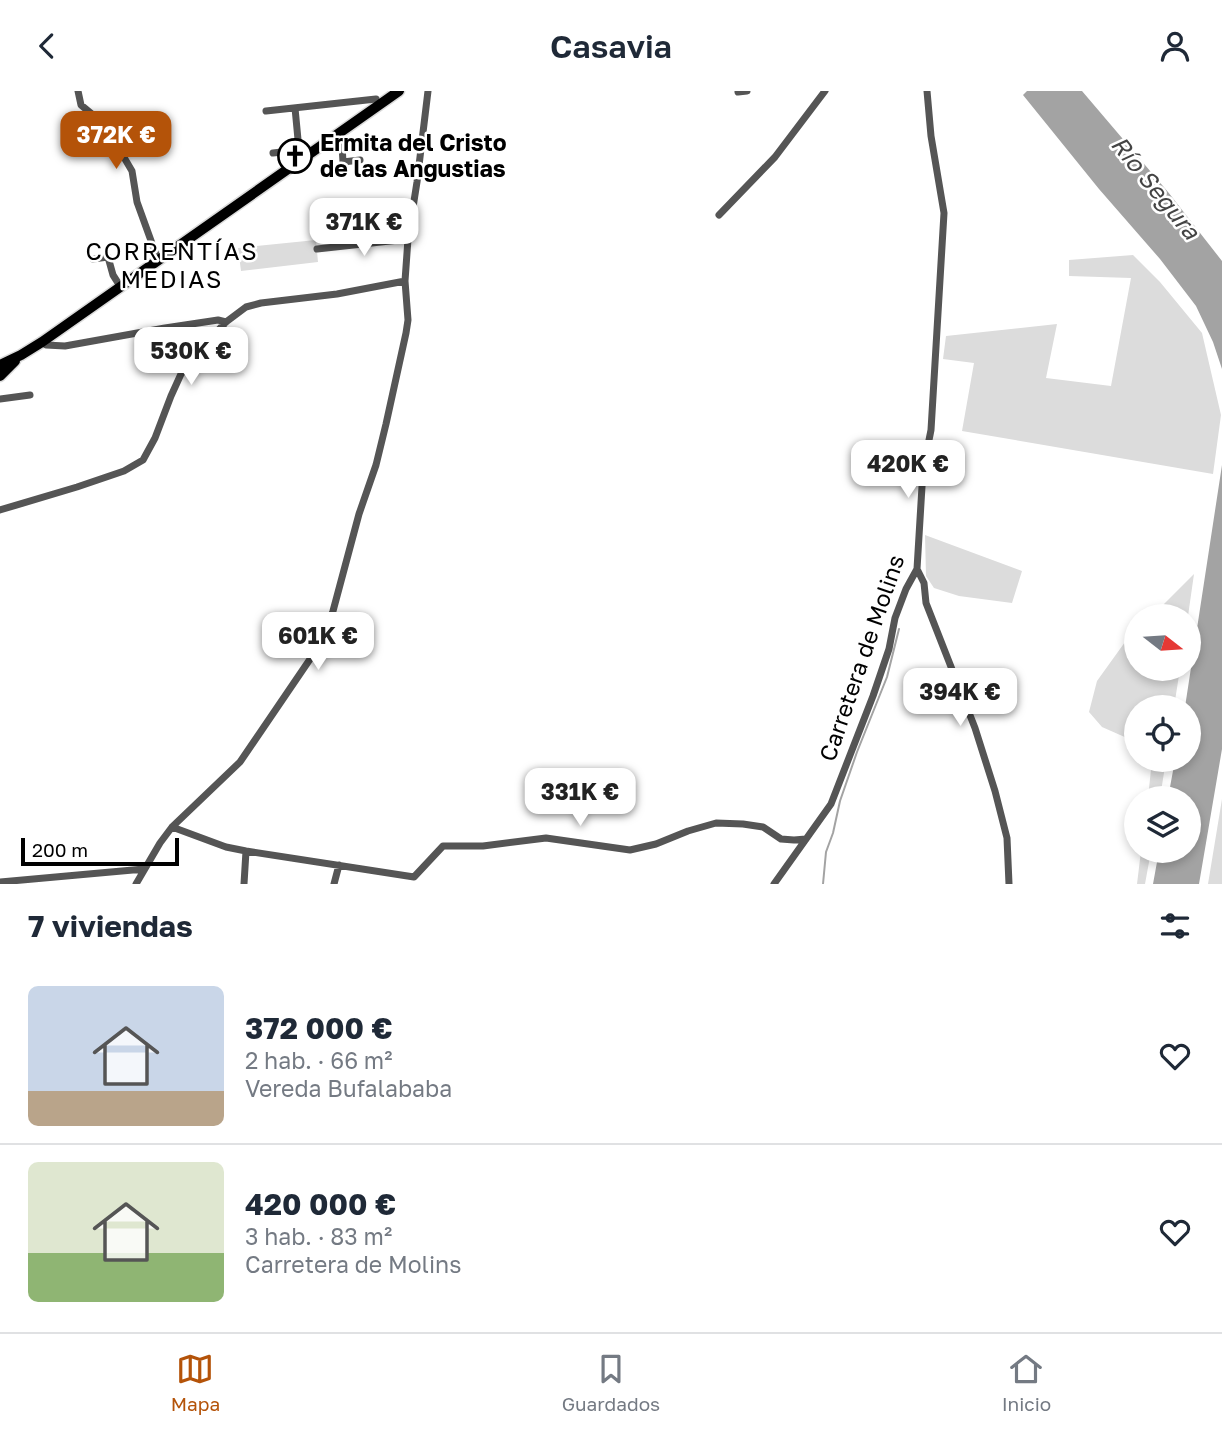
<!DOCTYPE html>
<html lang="es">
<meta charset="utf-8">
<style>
:root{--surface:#fff;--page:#f6f6f7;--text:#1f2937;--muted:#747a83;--line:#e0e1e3;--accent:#b45309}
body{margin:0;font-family:"Golos Text",sans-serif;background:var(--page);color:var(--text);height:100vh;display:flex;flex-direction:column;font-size:26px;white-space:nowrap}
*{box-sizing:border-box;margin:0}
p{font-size:23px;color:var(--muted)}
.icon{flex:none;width:38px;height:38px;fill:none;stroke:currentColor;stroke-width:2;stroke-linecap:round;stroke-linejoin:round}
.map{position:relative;height:793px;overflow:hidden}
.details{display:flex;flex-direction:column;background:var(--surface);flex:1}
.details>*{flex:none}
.needle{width:46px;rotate:107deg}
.buttons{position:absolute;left:1124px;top:513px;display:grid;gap:14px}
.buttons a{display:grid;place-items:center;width:77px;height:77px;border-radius:50%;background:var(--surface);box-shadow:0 4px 10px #0003;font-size:35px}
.scale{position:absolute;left:21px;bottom:18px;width:158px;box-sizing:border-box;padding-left:7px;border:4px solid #000;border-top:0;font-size:19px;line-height:24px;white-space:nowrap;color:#000;-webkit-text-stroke:5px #fff;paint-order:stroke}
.price{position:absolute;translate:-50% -60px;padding:0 16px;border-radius:14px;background:#fff;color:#222;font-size:23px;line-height:46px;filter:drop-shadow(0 2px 4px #0008)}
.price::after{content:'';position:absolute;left:50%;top:42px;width:21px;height:16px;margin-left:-10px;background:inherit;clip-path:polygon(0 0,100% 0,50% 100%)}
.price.selected{background:var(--accent);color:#fff}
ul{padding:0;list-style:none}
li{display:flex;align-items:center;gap:21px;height:175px;padding:0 28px}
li+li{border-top:2px solid var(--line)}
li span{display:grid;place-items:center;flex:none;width:196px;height:140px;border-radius:10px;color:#555}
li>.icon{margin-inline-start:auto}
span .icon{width:84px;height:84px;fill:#fffc;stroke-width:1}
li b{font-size:30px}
h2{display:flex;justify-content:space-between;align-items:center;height:84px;padding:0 28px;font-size:30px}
header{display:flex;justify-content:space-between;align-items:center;height:91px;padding:0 28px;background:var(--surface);font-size:32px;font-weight:600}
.menu{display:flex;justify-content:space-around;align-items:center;height:98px;border-top:2px solid var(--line);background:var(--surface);font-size:19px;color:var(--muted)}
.menu a{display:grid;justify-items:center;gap:4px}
.menu .selected{color:var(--accent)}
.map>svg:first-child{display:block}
.green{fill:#dcdcdc}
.water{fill:#a3a3a3}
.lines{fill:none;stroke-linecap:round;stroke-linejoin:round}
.stream{stroke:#a3a3a3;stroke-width:2}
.major-casing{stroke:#dbdbdb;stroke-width:13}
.minor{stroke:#555;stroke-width:7}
.major{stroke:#000;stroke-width:10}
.labels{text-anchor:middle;stroke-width:5;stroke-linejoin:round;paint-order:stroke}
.poi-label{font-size:23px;font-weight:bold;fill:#000;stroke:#fff;text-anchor:start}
.street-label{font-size:23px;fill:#000;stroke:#fff}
.water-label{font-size:24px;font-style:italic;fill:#444;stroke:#fff}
.neighbourhood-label{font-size:24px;letter-spacing:2px;fill:#000;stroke:#fff}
</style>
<header><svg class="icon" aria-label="back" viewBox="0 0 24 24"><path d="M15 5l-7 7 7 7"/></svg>Casavia<svg class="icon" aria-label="person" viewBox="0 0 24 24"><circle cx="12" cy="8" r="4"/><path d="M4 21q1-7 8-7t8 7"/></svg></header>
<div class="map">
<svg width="1222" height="793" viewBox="0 0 1222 793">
<rect width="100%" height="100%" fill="#fff"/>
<path class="green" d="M 316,149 L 318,171 L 241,180 L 238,157 Z
M 1133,164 L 1160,191 L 1202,242 L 1221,324 L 1213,383 L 962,340 L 974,272 L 943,268 L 946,245 L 1057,233 L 1046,287 L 1111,295 L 1131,187 L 1069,185 L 1069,169 Z
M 925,444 L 1022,480 L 1012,512 L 959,505 L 934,497 L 926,485 Z
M 1194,483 L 1188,525 L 1152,525 Z
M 1136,540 L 1136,578 L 1180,578 L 1174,616 L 1136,616 L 1136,651 L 1102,636 L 1089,621 L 1097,590 L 1125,551 Z
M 1152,669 L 1166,669 L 1160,707 L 1148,707 Z
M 1222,708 L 1222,793 L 1208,793 Z
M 1141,760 L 1151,760 L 1145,793 L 1137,793 Z"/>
<path class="water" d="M 1027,0 L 1082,0 L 1168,101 L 1222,170 L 1222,278 L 1213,251 L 1196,215 L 1160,168 L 1099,98 L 1023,4 Z
M 1222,374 L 1222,658 L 1199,793 L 1153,793 L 1159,760 L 1188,760 L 1188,707 L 1168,707 L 1175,669 L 1188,668 L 1188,616 L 1185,616 Z"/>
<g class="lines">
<path class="stream" d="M 823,793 L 826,761 L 833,742 L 840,710 L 857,661 L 887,586 L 899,538"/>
<g class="major-casing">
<path id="major" d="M 0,274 L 21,264 L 42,251 L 399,0
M 0,285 L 15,270"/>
</g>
<path class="minor" d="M 78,0 L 81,14 L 105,34 L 132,80 L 137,111 L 158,169
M 738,1 L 747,0
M 295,17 L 299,59 L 303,68
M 266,20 L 376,8
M 330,49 L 335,56 L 354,54
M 342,55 L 343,71 L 360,69
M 273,62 L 299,59
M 719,124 L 775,66 L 825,0
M 317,158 L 408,148
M 93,168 L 108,166 L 113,184 L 120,195
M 42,251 L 46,254 L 65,255 L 165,237 L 218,229 L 226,231
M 0,308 L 30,304
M 0,419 L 77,396 L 124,380 L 143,369 L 155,347 L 171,305 L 181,283 L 198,261 L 226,231 L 246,216 L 261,212 L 337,203 L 405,190
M 917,478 L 924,492 L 926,512 L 975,637 L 995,700 L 1007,747 L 1009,793
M 172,736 L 226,756 L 246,760 L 414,786 L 443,755 L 483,755 L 546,747 L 630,759 L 656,753 L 688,740 L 716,732 L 743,733 L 763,736 L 781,748 L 794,749 L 806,748
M 0,791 L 144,778
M 136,793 L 160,752 L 172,736 L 240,671 L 321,552 L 333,520 L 359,423 L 376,374 L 386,333 L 406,242 L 408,229 L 405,190 L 408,148 L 417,91 L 428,0
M 244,793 L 246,760
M 334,793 L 339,774
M 774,793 L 831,713 L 873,605 L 889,558 L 895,527 L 906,498 L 917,478 L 923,379 L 931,339 L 944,122 L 931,45 L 927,0"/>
<use href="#major" class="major"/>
</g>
<defs>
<g id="church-ring" transform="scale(1.75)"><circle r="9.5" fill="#fff" stroke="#000" stroke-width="1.5"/><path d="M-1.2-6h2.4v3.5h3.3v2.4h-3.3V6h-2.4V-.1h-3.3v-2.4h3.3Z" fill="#000"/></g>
</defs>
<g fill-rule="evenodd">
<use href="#church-ring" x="295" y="65"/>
</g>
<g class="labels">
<g class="poi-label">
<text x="320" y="60">Ermita del Cristo<tspan x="320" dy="26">de las Angustias</tspan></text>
</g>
<g class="street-label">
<text transform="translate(862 567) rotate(-71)" y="8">Carretera de Molins</text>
</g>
<g class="water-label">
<text transform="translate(1155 97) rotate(51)" y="8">Río Segura</text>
</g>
<g class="neighbourhood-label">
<text x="172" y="169">CORRENTÍAS<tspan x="172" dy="28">MEDIAS</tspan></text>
</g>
</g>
</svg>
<div class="buttons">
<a><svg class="needle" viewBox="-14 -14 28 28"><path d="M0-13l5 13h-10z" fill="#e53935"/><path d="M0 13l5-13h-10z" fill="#747a83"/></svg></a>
<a><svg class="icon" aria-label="locate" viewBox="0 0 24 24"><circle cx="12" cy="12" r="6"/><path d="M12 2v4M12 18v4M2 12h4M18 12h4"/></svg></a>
<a><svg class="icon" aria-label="layers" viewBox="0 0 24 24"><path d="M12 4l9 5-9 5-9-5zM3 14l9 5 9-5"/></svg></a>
</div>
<div class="scale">200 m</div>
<b class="price selected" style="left:116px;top:80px">372K €</b>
<b class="price" style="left:364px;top:167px">371K €</b>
<b class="price" style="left:191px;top:296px">530K €</b>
<b class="price" style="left:908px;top:409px">420K €</b>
<b class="price" style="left:318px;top:581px">601K €</b>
<b class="price" style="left:960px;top:637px">394K €</b>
<b class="price" style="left:580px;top:737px">331K €</b>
</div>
<section class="details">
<h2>7 viviendas<svg class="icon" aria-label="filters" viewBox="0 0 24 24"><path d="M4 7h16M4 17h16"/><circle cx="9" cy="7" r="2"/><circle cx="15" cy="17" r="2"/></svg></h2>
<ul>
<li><span style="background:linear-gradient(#c9d6e8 75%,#b9a48a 0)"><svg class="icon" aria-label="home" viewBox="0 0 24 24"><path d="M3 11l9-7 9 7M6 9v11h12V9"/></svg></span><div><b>372 000 €</b><p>2 hab. · 66 m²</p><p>Vereda Bufalababa</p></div><svg class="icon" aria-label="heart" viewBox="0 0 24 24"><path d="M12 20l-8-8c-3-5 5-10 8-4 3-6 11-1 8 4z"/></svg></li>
<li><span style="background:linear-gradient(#dfe7d0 65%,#8fb573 0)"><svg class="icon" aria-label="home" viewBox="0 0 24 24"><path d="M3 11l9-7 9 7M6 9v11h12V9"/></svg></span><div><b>420 000 €</b><p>3 hab. · 83 m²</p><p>Carretera de Molins</p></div><svg class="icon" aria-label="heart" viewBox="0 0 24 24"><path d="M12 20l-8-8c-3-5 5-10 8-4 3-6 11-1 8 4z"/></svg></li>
</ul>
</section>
<nav class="menu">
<a class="selected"><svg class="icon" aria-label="map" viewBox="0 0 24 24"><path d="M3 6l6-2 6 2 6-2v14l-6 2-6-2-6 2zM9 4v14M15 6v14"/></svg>Mapa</a>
<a><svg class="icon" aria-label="saved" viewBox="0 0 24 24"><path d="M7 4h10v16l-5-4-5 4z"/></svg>Guardados</a>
<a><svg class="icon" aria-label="home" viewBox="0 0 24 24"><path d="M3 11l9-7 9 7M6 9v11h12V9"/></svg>Inicio</a>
</nav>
